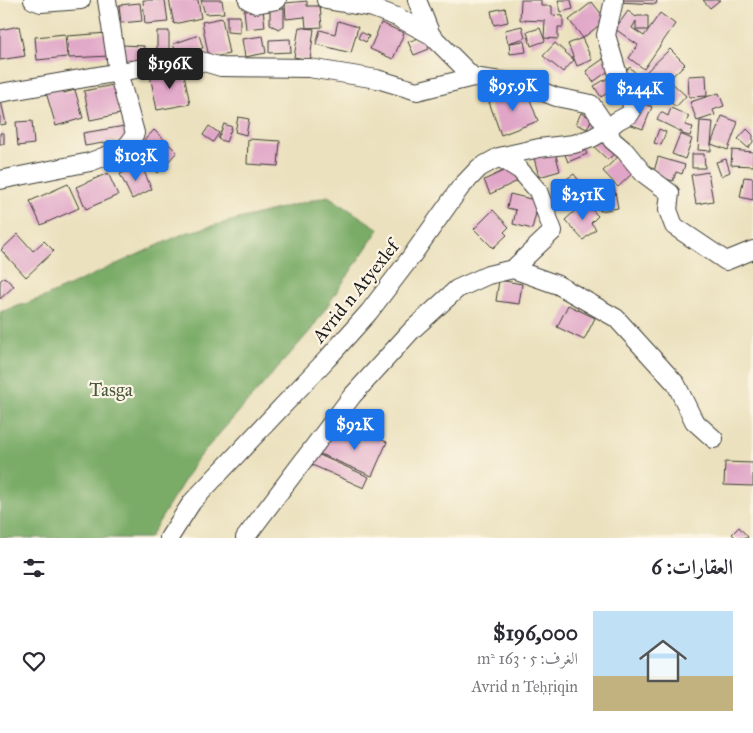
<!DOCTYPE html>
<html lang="ar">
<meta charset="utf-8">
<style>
:root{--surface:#fff;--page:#f7f7f7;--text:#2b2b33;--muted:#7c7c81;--accent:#1a73e8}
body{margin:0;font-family:"IM FELL Great Primer",Amiri,serif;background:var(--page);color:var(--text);direction:rtl;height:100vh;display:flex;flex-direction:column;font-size:19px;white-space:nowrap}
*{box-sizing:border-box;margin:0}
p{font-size:16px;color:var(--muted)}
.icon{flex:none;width:28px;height:28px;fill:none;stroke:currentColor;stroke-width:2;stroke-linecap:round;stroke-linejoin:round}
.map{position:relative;height:538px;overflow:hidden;direction:ltr}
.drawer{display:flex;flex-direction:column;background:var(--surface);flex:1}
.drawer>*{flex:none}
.price{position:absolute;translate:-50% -42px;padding:0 11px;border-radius:5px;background:var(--accent);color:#fff;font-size:16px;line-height:32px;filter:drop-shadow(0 1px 2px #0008)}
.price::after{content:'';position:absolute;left:50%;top:30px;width:15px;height:11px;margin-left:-8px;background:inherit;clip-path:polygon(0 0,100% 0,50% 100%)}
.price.current{background:#222;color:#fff}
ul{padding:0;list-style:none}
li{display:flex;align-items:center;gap:15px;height:125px;padding:0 20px}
li span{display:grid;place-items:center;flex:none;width:140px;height:100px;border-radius:0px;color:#555}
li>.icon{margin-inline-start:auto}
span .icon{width:60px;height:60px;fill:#fffc;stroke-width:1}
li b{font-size:21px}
h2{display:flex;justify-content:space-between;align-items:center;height:60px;padding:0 20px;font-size:21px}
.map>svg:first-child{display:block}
.forest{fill:#7aac67;stroke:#4b6442}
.building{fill:#e0a5c7}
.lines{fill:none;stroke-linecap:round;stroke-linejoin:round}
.street-casing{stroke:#3b3a34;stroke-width:20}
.street{stroke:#fff;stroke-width:18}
.labels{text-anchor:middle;stroke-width:4.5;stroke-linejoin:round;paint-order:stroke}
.street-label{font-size:19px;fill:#1c1c1c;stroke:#fcf5e5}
.park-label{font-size:19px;fill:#47583c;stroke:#fcf5e5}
</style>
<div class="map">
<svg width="753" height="538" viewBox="0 0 753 538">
<rect width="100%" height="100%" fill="#fcf5e5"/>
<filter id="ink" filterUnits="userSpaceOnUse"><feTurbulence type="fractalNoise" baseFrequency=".02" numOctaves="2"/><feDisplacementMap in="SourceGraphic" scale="10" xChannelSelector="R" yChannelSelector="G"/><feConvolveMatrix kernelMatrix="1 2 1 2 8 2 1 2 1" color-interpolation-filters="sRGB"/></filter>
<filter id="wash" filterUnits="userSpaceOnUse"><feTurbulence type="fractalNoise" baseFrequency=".0096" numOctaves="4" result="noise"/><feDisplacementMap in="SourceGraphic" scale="20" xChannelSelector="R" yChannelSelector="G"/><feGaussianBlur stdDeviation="1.12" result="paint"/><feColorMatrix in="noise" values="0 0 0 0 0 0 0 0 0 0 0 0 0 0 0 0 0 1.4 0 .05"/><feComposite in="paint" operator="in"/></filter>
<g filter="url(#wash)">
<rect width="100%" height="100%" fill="#ebe1be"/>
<path class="forest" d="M 328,196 L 379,229 L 311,330 L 198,458 L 149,538 L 0,538 L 0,312 L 42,298 L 185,233 Z"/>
<g id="blocks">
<path class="building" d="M 143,0 L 165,0 L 168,22 L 145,24 Z
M 169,0 L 198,0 L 201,18 L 174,24 Z
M 201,0 L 222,0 L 224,13 L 205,14 Z
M 521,0 L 541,0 L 541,6 L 552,6 L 552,15 L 563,16 L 563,27 L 558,27 L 558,39 L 544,38 L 545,21 L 520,20 Z
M 558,0 L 571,0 L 573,9 L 561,12 Z
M 618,0 L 657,0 L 656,4 L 618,2 Z
M 703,0 L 720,0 L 710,8 Z
M 307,1 L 307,6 L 320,6 L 322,27 L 306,28 L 314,29 L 310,60 L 294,57 L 299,27 L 306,28 L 305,17 L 286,19 L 285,3 Z
M 592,2 L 606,20 L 583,38 L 569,20 Z
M 140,3 L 142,21 L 121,23 L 119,5 Z
M 270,8 L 284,8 L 284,26 L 279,29 L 270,25 Z
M 505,8 L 508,22 L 494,25 L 491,11 Z
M 263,9 L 265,27 L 246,29 L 244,10 Z
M 628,11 L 636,17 L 637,16 L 648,16 L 648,30 L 636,30 L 636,21 L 632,28 L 644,36 L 660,13 L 675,24 L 644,69 L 629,58 L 638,45 L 615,29 Z
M 227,16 L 240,16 L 240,33 L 227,32 Z
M 222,18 L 229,54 L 209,58 L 202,22 Z
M 338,21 L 358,27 L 351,53 L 316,44 L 320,30 L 335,34 Z
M 381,23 L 404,33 L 393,59 L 370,49 Z
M 19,26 L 25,56 L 0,60 L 0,30 Z
M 522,26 L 525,38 L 508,43 L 505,30 Z
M 540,28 L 545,41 L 531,46 L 527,32 Z
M 157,31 L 169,31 L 169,57 L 157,57 Z
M 361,32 L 369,36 L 366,42 L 358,38 Z
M 108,33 L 110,56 L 69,58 L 67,36 Z
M 65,34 L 67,57 L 37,60 L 35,37 Z
M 199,35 L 203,48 L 177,56 L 173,44 Z
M 263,36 L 266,53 L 245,57 L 242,39 Z
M 424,36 L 429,49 L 414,55 L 408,42 Z
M 582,38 L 592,60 L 577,66 L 568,44 Z
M 290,39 L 291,52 L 269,53 L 269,40 Z
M 524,41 L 526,52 L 510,54 L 509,43 Z
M 555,43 L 574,60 L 563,72 L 543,56 Z
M 122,45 L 144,46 L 144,61 L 121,60 Z
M 670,49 L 685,64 L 659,89 L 644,74 Z
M 606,57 L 614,67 L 593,82 L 586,71 Z
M 630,67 L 638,76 L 630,83 L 622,74 Z
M 183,69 L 190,104 L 157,110 L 150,75 Z
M 613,75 L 619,86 L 601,97 L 594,86 Z
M 706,75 L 707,96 L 689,97 L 688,76 Z
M 670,81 L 686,96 L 676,107 L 659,92 Z
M 61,84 L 64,93 L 75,90 L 83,118 L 56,126 L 45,89 Z
M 113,85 L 120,114 L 90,120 L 84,91 Z
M 526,89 L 538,121 L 501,135 L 489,102 Z
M 646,92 L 656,97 L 651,105 L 642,99 Z
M 719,93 L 724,106 L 713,110 L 715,115 L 697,121 L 690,102 Z
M 0,96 L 6,124 L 0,125 Z
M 637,101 L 652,107 L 643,129 L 629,124 Z
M 671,108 L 689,116 L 685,125 L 693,127 L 690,136 L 682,134 L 682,132 L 657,120 L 661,112 L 668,116 Z
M 581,113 L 592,118 L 587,129 L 576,124 Z
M 722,116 L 738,122 L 728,150 L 711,144 L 711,151 L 698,150 L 700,121 L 713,122 L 711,144 Z
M 238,117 L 249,119 L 246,135 L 235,132 Z
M 32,121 L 34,144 L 18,146 L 16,122 Z
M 224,124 L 232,127 L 226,142 L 218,139 Z
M 125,126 L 127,139 L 85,146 L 83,133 Z
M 209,126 L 219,133 L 213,142 L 203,135 Z
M 659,129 L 666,132 L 661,145 L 654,143 Z
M 747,129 L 753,135 L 753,142 L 748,148 L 738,139 Z
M 154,130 L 177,152 L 158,173 L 134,151 Z
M 0,133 L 4,133 L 4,144 L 0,144 Z
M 680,134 L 692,139 L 685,159 L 672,154 Z
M 597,136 L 615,152 L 608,160 L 591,144 Z
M 580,137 L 587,154 L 568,162 L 561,145 Z
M 248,139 L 280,141 L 278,166 L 247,164 Z
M 554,148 L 560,171 L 539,177 L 533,154 Z
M 732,150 L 753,152 L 753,166 L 731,165 Z
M 622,153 L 637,169 L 618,187 L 603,171 Z
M 692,154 L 704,154 L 705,168 L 692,168 Z
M 658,157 L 685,165 L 682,174 L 676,172 L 673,181 L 653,175 Z
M 726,159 L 730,172 L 721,176 L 716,162 Z
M 141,165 L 152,189 L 132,199 L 120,174 Z
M 514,166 L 520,180 L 490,194 L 484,180 Z
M 708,172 L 713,201 L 696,204 L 691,175 Z
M 108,173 L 118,195 L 86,209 L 76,187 Z
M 574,174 L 588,193 L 568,206 L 555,187 Z
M 744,177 L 753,178 L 753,200 L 740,197 Z
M 68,184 L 79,208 L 41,225 L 30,201 Z
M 614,186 L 618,208 L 600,211 L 596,189 Z
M 510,194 L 539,201 L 532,229 L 513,224 L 516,210 L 507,208 Z
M 585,202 L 598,216 L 591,223 L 596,229 L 583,240 L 565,220 Z
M 493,210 L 509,227 L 504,232 L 507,235 L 493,248 L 474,229 Z
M 18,234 L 33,251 L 44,241 L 54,251 L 26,277 L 1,250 Z
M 4,277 L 14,286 L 0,299 L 0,281 Z
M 499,280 L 522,284 L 519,304 L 496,301 Z
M 568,305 L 595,318 L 584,340 L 557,327 Z
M 331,430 L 360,442 L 365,432 L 387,442 L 372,476 L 320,454 Z
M 315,453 L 369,477 L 364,488 L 310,464 Z
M 725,462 L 753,463 L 753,486 L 724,485 Z
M 739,527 L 748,537 L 747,538 L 736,538 L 732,534 Z"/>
</g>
</g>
<g filter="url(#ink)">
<use href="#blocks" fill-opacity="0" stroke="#3b3a34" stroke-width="1"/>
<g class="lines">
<g class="street-casing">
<path id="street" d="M 33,0 L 41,3 L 81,0
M 248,0 L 256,4 L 277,0
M 326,0 L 373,8 L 397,17 L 431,35 L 473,77 L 523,84 L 556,97 L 591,104 L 608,129 L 612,140 L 625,151 L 643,173 L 670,193 L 668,210 L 674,226 L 726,261 L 753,250
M 417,0 L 431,35
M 0,93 L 194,59 L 221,67 L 309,68 L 377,79 L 417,91 L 473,77
M 499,157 L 520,170 L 538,191 L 553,231 L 513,269
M 0,180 L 90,162 L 111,154 L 124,149 L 131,141 L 135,133 L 118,72 L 107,0
M 169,538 L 192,502 L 327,359 L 369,312 L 411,257 L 460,188 L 479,168 L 499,157 L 539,148 L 574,144 L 592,138 L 608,129 L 617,121 L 630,114 L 633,109 L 629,96 L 620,81 L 606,35 L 614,0
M 245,538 L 352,396 L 412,330 L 457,289 L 488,275 L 513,269 L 558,285 L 616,318 L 676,384 L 694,421 L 714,439"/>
</g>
<use href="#street" class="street"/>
</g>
</g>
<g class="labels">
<g class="street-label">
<text transform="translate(355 291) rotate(-51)" y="7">Avrid n Atyexlef</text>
</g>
<g class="park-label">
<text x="111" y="396">Tasga</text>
</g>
</g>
</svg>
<b class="price current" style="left:170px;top:90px">$196K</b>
<b class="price" style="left:513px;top:112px">$95.9K</b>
<b class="price" style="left:640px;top:115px">$244K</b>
<b class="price" style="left:136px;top:182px">$103K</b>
<b class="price" style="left:583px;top:221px">$251K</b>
<b class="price" style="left:355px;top:451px">$92K</b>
</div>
<section class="drawer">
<h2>العقارات: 6<svg class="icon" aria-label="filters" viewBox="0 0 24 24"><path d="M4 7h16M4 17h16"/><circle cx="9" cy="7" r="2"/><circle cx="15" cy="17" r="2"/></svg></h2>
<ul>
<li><span style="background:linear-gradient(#bfe0f5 65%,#c2b280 0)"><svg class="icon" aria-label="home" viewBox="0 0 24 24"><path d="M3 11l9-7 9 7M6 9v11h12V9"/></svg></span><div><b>$196,000</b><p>الغرف: 5 · 163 m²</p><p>Avrid n Teḥṛiqin</p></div><svg class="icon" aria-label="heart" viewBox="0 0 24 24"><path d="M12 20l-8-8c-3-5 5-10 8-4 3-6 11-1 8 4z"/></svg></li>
</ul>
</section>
